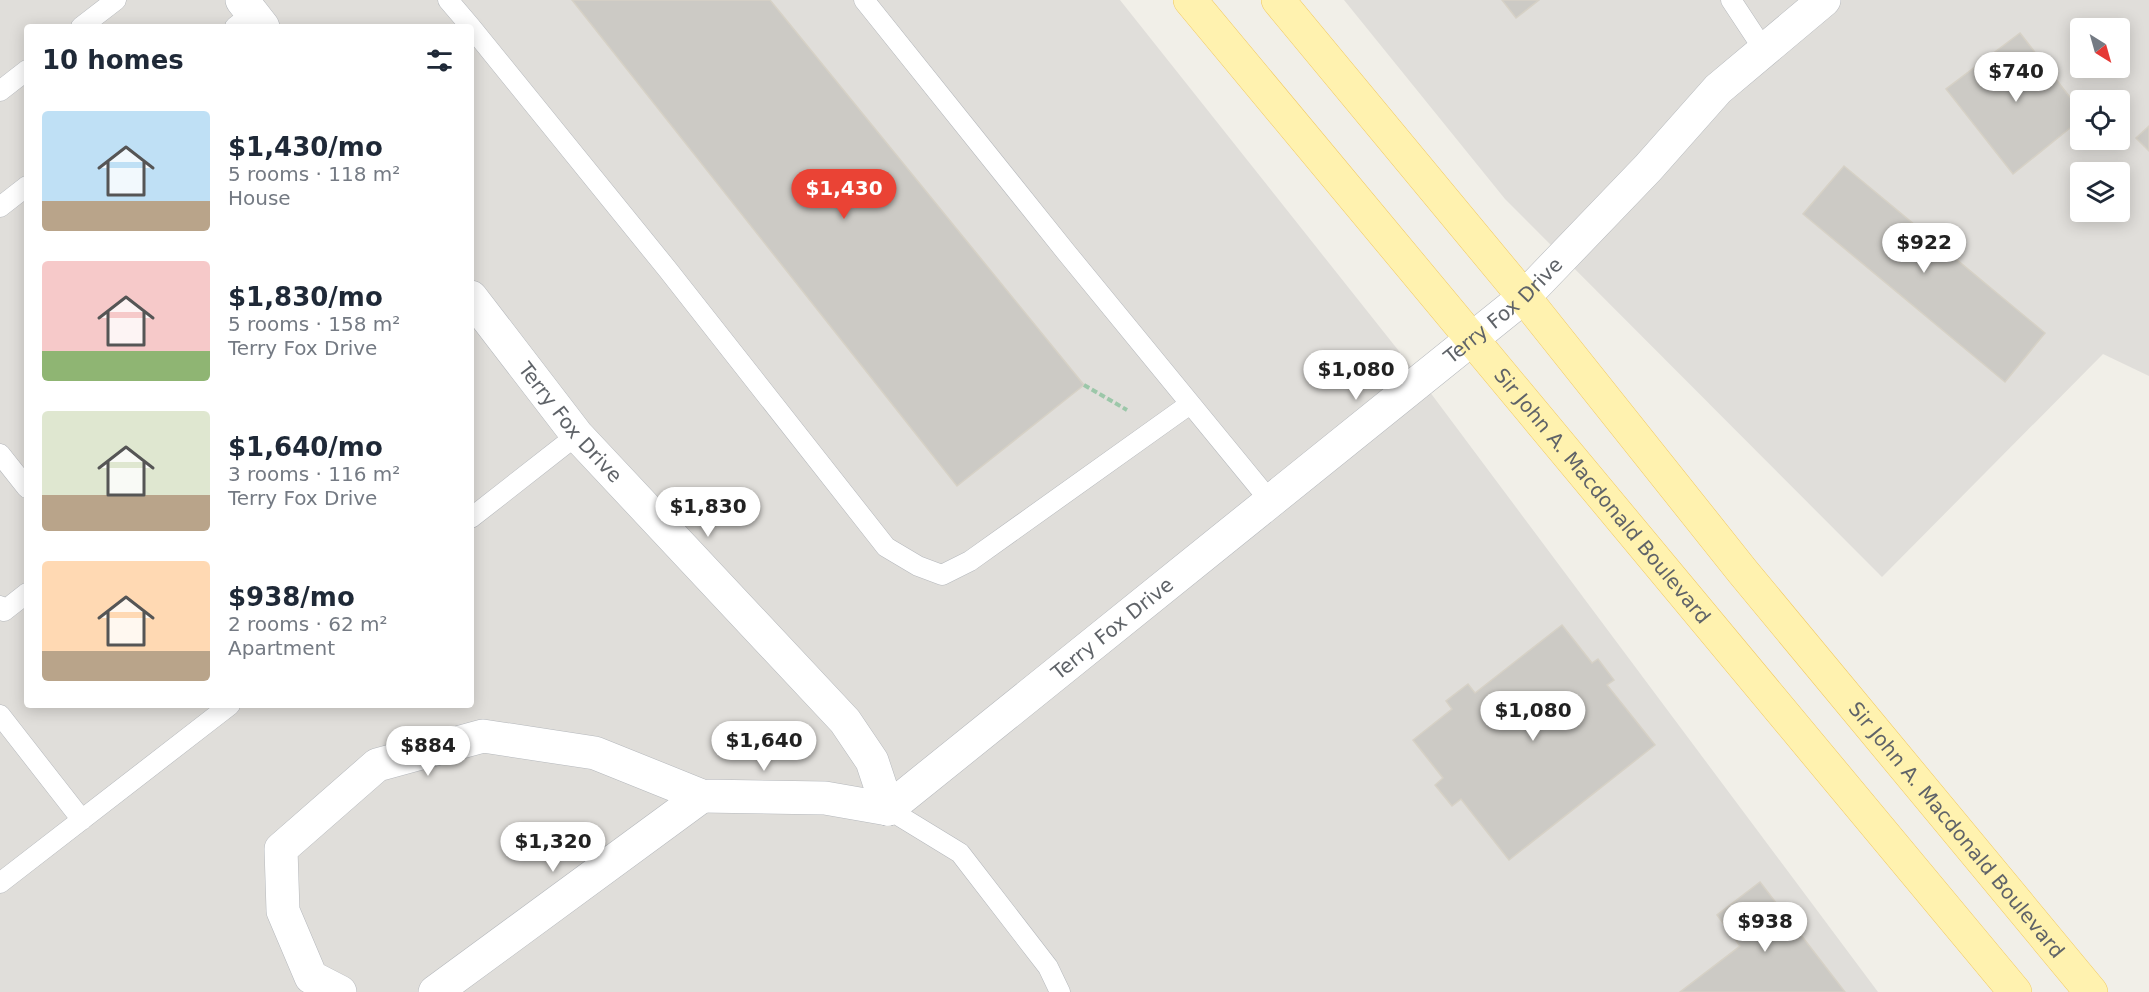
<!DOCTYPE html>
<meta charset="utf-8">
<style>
:root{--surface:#fff;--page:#f6f6f7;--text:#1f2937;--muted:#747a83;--accent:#ea4335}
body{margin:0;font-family:"DejaVu Sans",sans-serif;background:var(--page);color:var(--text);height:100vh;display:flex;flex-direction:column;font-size:22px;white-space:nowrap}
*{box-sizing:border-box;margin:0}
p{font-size:20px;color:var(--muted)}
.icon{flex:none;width:33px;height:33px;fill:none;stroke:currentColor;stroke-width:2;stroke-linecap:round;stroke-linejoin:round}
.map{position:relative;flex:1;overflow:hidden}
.sheet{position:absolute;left:24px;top:24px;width:450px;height:684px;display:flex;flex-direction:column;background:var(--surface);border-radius:6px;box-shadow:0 3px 15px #0003}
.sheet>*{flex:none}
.needle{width:39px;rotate:143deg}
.controls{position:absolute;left:2070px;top:18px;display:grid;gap:12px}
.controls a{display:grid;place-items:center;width:60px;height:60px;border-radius:6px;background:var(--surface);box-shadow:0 3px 15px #0003;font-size:30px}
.price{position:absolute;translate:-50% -51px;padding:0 14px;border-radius:21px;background:#fff;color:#222;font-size:20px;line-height:39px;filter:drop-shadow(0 2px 3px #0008)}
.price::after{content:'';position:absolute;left:50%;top:36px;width:18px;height:14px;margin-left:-9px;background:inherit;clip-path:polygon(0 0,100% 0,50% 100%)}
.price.active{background:var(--accent);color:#fff}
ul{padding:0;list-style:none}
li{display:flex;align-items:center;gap:18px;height:150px;padding:0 18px}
li span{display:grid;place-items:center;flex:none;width:168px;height:120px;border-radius:6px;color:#555}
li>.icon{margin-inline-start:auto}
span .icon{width:72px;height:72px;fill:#fffc;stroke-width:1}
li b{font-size:26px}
h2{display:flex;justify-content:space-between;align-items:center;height:72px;padding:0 18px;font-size:26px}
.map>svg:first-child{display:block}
.industrial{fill:#e0deda;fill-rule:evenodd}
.building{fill:#cccac5;stroke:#d6d1c6;stroke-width:1.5}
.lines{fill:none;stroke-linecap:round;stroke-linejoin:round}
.lane-casing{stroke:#b5b8bc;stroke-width:21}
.street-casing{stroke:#b5b8bc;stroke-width:34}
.primary-casing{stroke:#f2c960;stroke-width:34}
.path{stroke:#9cc7a9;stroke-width:4;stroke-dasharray:6 3;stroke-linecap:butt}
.lane{stroke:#fff;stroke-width:20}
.street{stroke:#fff;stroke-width:33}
.primary{stroke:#fff2af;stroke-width:33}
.labels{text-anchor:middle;stroke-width:5;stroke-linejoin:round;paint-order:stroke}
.street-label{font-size:20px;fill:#5f6368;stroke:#fff}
</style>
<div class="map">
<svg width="2149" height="992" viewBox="0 0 2149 992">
<rect width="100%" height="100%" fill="#f1efe8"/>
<path class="industrial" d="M 0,0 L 1120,0 L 1406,360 L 1878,992 L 0,992 ZM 27,27 L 471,27 L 471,705 L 27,705 Z
M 1344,0 L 2149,0 L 2149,376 L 2103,354 L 1882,577 L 1505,199 ZM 2080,28 L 2120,28 L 2120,68 L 2080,68 ZM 2080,100 L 2120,100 L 2120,140 L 2080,140 ZM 2080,172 L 2120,172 L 2120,212 L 2080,212 Z"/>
<path class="building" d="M 572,0 L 770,0 L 1084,385 L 957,486 Z
M 1502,0 L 1539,0 L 1516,18 Z
M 2020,33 L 2080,110 L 2080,120 L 2013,174 L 1946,89 Z
M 2149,126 L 2149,151 L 2136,138 Z
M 1844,166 L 2045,333 L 2005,382 L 1803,214 Z
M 1562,625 L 1592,663 L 1598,659 L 1614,680 L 1607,685 L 1655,745 L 1509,860 L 1461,799 L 1452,806 L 1435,785 L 1443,778 L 1413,740 L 1452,709 L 1446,701 L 1468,684 L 1475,693 Z
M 1760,882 L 1845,992 L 1680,992 L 1740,946 L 1717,915 Z"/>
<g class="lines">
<g class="lane-casing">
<path id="lane" d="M 448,0 L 471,27
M 864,0 L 1066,252 L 1271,502
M 1731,0 L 1764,50
M 81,27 L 116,0
M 235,27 L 253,13
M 471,27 L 668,270 L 886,547 L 918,566 L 942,575 L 970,561 L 1190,404
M 0,91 L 27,70
M 0,207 L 27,186
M 0,454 L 27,488
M 471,518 L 577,435
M 0,606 L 4,611 L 27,593
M 0,715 L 82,820
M 888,809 L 960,853 L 1048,967 L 1060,992
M 0,883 L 230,705"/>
</g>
<g class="street-casing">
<g id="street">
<path d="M 242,0 L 263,27"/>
<path id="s1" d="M 471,297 L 577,435 L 845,721 L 872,761 L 888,809"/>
<path id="s2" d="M 888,809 L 1524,297 L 1648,168 L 1718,89 L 1824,0"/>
<path d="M 340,992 L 311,977 L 283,911 L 281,849 L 377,765 L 483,736 L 595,753 L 702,796 L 825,798 L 888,809"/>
<path d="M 435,992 L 702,796"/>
</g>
</g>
<g class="primary-casing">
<g id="primary">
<path id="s3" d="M 1190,0 L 2015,992"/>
<path id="s4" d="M 1278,0 L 1524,297 L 1743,572 L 2091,992"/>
</g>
</g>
<path class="path" d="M 1084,385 L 1127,410"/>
<use href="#lane" class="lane"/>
<use href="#street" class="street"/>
<use href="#primary" class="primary"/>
</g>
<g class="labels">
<g class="street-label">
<text dy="7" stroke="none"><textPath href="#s2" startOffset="792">Terry Fox Drive</textPath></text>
<text dy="7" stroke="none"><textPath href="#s1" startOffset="160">Terry Fox Drive</textPath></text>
<text dy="7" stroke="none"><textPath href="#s3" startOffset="645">Sir John A. Macdonald Boulevard</textPath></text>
<text dy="7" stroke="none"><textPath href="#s2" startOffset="288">Terry Fox Drive</textPath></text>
<text dy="7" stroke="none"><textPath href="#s4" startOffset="1072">Sir John A. Macdonald Boulevard</textPath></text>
</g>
</g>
</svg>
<div class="controls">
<a><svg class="needle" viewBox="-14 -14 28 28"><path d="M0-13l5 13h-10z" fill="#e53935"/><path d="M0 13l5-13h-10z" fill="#747a83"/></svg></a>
<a><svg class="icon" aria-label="locate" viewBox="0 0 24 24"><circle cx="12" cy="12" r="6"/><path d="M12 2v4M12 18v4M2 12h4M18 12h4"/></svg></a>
<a><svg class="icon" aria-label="layers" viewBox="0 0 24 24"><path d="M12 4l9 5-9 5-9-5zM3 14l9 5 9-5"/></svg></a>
</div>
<b class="price" style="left:2016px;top:103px">$740</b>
<b class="price active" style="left:844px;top:220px">$1,430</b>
<b class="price" style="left:1924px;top:274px">$922</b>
<b class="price" style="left:1356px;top:401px">$1,080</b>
<b class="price" style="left:708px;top:538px">$1,830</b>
<b class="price" style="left:1533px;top:742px">$1,080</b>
<b class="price" style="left:764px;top:772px">$1,640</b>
<b class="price" style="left:428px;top:777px">$884</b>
<b class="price" style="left:553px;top:873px">$1,320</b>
<b class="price" style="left:1765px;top:953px">$938</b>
<section class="sheet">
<h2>10 homes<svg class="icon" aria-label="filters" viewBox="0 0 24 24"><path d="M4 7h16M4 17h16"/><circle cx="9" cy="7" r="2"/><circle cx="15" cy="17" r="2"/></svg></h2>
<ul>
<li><span style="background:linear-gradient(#bfe0f5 75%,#b9a48a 0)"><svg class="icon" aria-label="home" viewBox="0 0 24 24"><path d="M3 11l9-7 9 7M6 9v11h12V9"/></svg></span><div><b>$1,430/mo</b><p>5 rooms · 118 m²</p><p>House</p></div></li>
<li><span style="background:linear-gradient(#f6c9c9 75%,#8fb573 0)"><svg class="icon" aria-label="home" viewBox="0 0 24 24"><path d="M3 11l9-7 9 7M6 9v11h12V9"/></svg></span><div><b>$1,830/mo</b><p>5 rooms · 158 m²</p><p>Terry Fox Drive</p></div></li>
<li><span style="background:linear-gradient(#dfe7d0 70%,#b9a48a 0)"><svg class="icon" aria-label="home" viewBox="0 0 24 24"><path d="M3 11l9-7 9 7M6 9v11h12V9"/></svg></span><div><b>$1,640/mo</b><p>3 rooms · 116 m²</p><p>Terry Fox Drive</p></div></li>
<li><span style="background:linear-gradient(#ffd9b3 75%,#b9a48a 0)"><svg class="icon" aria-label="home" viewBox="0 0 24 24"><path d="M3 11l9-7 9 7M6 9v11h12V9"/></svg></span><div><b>$938/mo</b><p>2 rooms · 62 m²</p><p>Apartment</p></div></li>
</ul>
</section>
</div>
